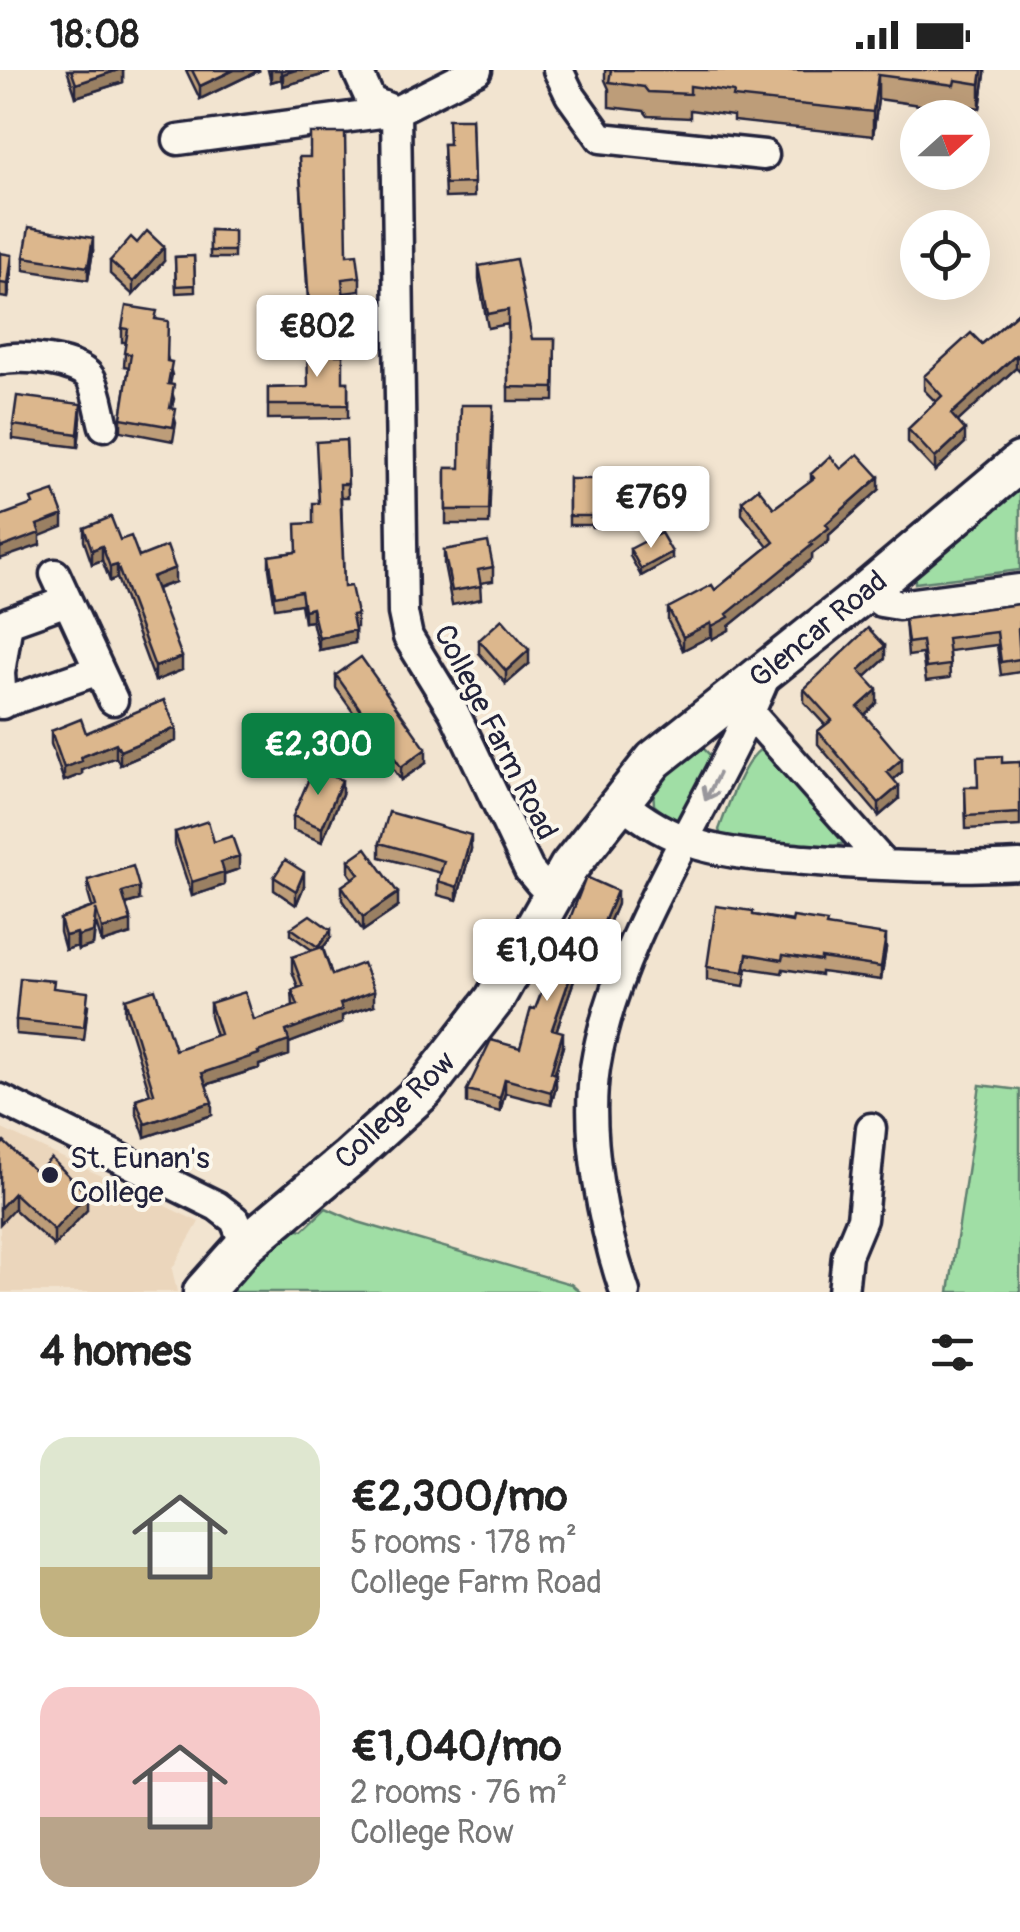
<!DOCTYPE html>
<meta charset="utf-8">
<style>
:root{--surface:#fff;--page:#f2f2f2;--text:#222;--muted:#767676;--accent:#0b8043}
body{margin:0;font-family:Pangolin,sans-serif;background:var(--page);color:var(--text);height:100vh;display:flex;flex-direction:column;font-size:38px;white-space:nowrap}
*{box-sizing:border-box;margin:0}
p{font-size:32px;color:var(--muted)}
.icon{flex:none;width:55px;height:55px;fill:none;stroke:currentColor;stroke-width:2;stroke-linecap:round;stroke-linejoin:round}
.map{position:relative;height:1222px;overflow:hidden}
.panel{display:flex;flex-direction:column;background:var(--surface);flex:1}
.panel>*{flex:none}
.needle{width:65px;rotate:69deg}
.tools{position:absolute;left:900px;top:30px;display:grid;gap:20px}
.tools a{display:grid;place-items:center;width:90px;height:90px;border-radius:50%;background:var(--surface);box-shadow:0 10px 40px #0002;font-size:50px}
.price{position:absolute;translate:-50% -85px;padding:0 22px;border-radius:10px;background:#fff;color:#222;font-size:32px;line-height:65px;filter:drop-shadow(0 2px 5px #0008)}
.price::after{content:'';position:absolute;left:50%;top:60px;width:30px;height:22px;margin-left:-15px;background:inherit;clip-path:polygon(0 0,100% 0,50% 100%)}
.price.selected{background:var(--accent);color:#fff}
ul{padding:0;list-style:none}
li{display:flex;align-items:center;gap:30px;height:250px;padding:0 40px}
li span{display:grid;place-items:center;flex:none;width:280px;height:200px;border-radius:30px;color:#555}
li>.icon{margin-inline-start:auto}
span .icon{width:120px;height:120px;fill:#fffc;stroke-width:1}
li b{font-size:42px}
h2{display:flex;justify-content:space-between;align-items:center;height:120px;padding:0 40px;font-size:42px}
.status{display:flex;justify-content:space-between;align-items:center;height:70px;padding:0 50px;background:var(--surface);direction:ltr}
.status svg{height:28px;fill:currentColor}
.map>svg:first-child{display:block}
.built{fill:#ebd6bc}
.green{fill:#a0dea5;stroke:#618070;stroke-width:2.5}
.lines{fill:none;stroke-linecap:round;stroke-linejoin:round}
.street-casing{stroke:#22223b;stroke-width:35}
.secondary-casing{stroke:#22223b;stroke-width:45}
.street{stroke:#fbf7ec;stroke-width:28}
.secondary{stroke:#fbf7ec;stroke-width:38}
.wall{fill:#bd9d79;stroke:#22223b;stroke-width:2.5}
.shaded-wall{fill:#9a8063;stroke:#22223b;stroke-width:2.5}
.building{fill:#dcb78d;stroke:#22223b;stroke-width:2.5}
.oneway{stroke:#99979c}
.poi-dot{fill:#22223b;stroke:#fbf7ec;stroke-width:4}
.labels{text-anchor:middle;stroke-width:8;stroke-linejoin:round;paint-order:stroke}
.street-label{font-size:30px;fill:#22223b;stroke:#fbf7ec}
.poi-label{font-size:30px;fill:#22223b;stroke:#fbf7ec;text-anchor:start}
</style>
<div class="status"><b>18:08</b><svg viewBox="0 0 49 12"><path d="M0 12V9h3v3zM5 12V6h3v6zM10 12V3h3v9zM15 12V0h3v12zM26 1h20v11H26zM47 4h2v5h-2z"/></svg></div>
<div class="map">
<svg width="1020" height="1222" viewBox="0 0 1020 1222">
<rect width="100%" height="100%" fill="#f2e4d0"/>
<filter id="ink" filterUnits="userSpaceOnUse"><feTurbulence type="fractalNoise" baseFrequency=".01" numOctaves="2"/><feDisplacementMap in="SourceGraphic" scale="20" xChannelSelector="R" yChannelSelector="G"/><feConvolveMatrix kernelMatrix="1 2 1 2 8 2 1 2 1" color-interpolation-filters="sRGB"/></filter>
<g filter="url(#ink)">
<path class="built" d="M 0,1058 L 199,1152 L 172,1199 L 177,1222 L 0,1222 Z"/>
<path class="green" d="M 1020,407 L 1020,500 L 915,513 L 914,492 Z
M 702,677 L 712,687 L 711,695 L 680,750 L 672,750 L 654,735 L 653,719 L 692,681 Z
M 761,679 L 768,680 L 847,772 L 831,777 L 723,771 L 719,760 C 727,738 743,691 761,679 Z
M 980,1015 L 1020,1020 L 1020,1222 L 949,1222 Z
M 326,1138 L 358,1152 L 571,1214 L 580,1222 L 228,1222 L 284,1165 L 294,1158 L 303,1160 Z"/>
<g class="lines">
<g class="street-casing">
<path id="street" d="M 357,0 L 371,31 L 396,41
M 558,0 L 570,25 L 601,68 L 764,85
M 396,41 L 403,543 L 408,567 L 454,642 L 529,800 L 540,813 L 554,821
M 178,70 L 396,41 L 477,0
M 0,290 C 20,284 80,290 91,309 C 98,322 100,342 104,356
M 55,504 L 113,630
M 868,520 L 881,532 L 899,535 L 1020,519
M 0,634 L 99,600
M 2,634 L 0,603 L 8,552 L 67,531
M 751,644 L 885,795
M 619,730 C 643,751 668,766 699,775 C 733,785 770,787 805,790 C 877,796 949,799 1020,795
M 0,1029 L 217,1136 L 235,1150 L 245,1175
M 625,1222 C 603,1158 585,1065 595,998 C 616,863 717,729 767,602
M 843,1222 L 847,1185 L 862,1149 L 871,1058"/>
</g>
<g class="secondary-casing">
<path id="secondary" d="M 203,1222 L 245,1175 L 349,1088 L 424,1020 L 494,930 L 569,797 L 654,690 L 868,520 L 1020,392"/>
</g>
<use href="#street" class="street"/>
<use href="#secondary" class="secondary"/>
</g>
<path class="wall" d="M 67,0 L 123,0 L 123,12 L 76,27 Z
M 186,0 L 260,0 L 200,29 Z
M 268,0 L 329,0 L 329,3 L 283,16 L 281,9 L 271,12 Z
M 605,0 L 985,0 L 985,4 L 980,38 L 955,34 L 954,40 L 878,29 L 873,66 L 733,51 L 733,46 L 690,40 L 690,48 L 648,46 L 644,41 L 609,37 L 609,19 L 605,10 Z
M 472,49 L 474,127 L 445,128 L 443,74 L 448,74 Z
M 299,87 L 347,185 L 360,207 L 360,221 L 343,223 L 344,243 L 309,247 Z
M 210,160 L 234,161 L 234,188 L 210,188 Z
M 137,173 L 164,191 L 133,225 L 110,204 L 110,191 Z
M 93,181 L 88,210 L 24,200 L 24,187 Z
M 0,183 L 12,199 L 8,228 L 0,227 Z
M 194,186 L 195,222 L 176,223 L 175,187 Z
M 479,196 L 532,269 L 555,269 L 554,331 L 508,331 L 508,254 L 488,258 L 479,210 Z
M 1020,241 L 1020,302 L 1016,298 L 958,351 L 965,373 L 935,401 L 908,372 L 908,359 L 936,332 L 924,320 L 924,306 L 982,274 Z
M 157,249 L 172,305 L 170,315 L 174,329 L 172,338 L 176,353 L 173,371 L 121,361 L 121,348 L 129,297 L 124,296 L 126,272 L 122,272 L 122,258 Z
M 336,285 L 343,312 L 348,312 L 348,348 L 268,349 L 268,318 L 307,317 Z
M 81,348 L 78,377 L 13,369 L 13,355 Z
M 493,348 L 489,454 L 446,454 L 446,398 L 460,398 Z
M 346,370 L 348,427 L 341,427 L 344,517 L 357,544 L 357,557 L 355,557 L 355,573 L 319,580 L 312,551 L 304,552 L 301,534 L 275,538 L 269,499 L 269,486 L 296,482 L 313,453 L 319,433 Z
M 811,404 L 879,420 L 829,465 L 829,471 L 812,484 L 812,489 L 729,556 L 729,560 L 712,569 L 711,566 L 683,580 L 668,551 L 668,538 L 715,520 L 768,477 L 742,444 L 742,431 L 774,438 L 811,411 Z
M 569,409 L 596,446 L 655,448 L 655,457 L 592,457 L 592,455 L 569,455 Z
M 84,458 L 120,470 L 139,487 L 175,512 L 157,519 L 182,600 L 155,611 L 117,508 L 110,511 L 102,490 L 92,494 L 84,471 Z
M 630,479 L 672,489 L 641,506 L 630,486 Z
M 444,480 L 493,497 L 493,511 L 480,513 L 481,529 L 452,535 L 444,494 Z
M 1020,534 L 1020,602 L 1001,605 L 997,575 L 949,581 L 950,608 L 926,611 L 922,584 L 908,586 L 905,549 Z
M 479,570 L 529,594 L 506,614 L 479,583 Z
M 885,589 L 865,607 L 877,633 L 864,645 L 902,702 L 893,710 L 899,729 L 879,746 L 818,674 L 818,661 L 825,655 L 804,632 L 804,619 Z
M 336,605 L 426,693 L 401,710 L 336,618 Z
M 51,661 L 86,663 L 176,671 L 120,695 L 116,687 L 82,700 L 82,704 L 64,711 L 51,674 Z
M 1020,692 L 1020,756 L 966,759 L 965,717 L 978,717 L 1002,693 Z
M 342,724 L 322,772 L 293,760 L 293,746 Z
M 175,762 L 214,772 L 239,799 L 224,804 L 224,815 L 192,826 L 175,775 Z
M 380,773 L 471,779 L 457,830 L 438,825 L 438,811 L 441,803 L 380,787 Z
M 349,790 L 398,837 L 363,861 L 342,830 L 342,816 L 353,809 L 349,803 Z
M 274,807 L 304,816 L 296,835 L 274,820 Z
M 88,810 L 139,830 L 126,834 L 131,864 L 102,873 L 96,853 L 93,875 L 78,880 L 77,876 L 65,880 L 60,862 L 60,849 L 92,837 L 88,823 Z
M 617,834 L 588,903 L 578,899 L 556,961 L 563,976 L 555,1003 L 556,1017 L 551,1035 L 505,1023 L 500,1042 L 467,1033 L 467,1020 L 520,978 L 535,939 Z
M 753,845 L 827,856 L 886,878 L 881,910 L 821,902 L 821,905 L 783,899 L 782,903 L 747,898 L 744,916 L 707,910 L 707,897 Z
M 291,858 L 331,867 L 323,878 L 332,905 L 374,935 L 342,946 L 342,953 L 289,973 L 289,985 L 259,995 L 259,998 L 206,1015 L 212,1045 L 145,1067 L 136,1042 L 136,1029 L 150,1024 L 125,943 L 125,929 L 175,980 L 216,966 L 210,947 L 210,933 L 254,950 L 293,937 L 292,920 L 298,917 L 292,901 L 292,887 L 312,880 L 291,865 Z
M 88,935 L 84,970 L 16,964 L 16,950 Z
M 0,1076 L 87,1140 L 54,1176 L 14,1139 Z"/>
<path class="shaded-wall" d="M 118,0 L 123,0 L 123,12 L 76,27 L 76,14 Z
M 234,0 L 260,0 L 200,29 L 200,16 Z
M 271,0 L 281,0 L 281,9 L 271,12 Z
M 296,0 L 329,0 L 329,3 L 283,16 L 283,4 Z
M 982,0 L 985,0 L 985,4 L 980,38 L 980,14 Z
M 878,5 L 878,29 L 873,66 L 873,42 Z
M 93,168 L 93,181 L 88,210 L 88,197 Z
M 164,177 L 164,191 L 133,225 L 133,212 Z
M 12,185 L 12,199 L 8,228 L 8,214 Z
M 1016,285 L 1016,298 L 951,358 L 951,344 Z
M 81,334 L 81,348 L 78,377 L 78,364 Z
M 965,360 L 965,373 L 935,401 L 935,388 Z
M 879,407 L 879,420 L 829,465 L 829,471 L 812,484 L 812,489 L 729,556 L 729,560 L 712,569 L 712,556 L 810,473 L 826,454 Z
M 63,445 L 63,457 L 40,466 L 40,475 L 0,489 L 0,478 L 37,455 Z
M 102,476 L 102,490 L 92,494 L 92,480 Z
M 672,482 L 672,489 L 641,506 L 641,499 Z
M 117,495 L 117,508 L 110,511 L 110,497 Z
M 175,498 L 175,512 L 152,520 L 152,507 Z
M 312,538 L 312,551 L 304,552 L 304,540 Z
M 711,553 L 711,566 L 683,580 L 683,567 Z
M 355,560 L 355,573 L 319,580 L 319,568 Z
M 885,576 L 885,589 L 859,613 L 859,600 Z
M 529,580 L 529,594 L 506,614 L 506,601 Z
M 182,587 L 182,600 L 155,611 L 155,597 Z
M 877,620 L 877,633 L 858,651 L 858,637 Z
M 176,658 L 176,671 L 120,695 L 120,681 Z
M 116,673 L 116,687 L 82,700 L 82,704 L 64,711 L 64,698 L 81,687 Z
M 426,679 L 426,693 L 401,710 L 401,697 Z
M 902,689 L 902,702 L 887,715 L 887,702 Z
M 342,710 L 342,724 L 322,772 L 322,758 Z
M 899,716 L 899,729 L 879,746 L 879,733 Z
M 471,765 L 471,779 L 457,830 L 457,817 Z
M 239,786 L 239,799 L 224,804 L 224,815 L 192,826 L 192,812 L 221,792 Z
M 304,802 L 304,816 L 296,835 L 296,821 Z
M 139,817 L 139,830 L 122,835 L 122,822 Z
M 617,821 L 617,834 L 588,903 L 588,890 Z
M 398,823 L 398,837 L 363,861 L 363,847 Z
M 96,839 L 93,875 L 78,880 L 78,866 Z
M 131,851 L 131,864 L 102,873 L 102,859 Z
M 331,860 L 331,867 L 318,884 L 318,877 Z
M 77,863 L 77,876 L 65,880 L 65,866 Z
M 886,865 L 886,878 L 881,910 L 881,897 Z
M 578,885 L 578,899 L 552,973 L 552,959 Z
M 374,921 L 374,935 L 342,946 L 342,953 L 289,973 L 289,985 L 259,995 L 259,998 L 202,1016 L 202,1003 L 258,982 L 286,961 L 340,934 Z
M 563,962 L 563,976 L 551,1016 L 551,1002 Z
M 556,1004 L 556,1017 L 551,1035 L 551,1022 Z
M 505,1009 L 505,1023 L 500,1042 L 500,1028 Z
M 212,1032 L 212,1045 L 145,1067 L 145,1054 Z
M 14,1123 L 14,1139 L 0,1154 L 0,1138 Z
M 87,1124 L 87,1140 L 54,1176 L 54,1160 Z"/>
<path class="building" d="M 71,0 L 118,0 L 76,14 Z
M 192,0 L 234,0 L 200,16 Z
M 611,0 L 982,0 L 980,14 L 955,10 L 954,15 L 878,5 L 873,42 L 733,27 L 734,22 L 690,16 L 690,24 L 648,22 L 644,17 L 609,12 Z
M 448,49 L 472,49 L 474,113 L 445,114 L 443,74 L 449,74 Z
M 310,63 L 345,63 L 347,185 L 357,184 L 360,207 L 342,209 L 344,229 L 309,233 L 299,87 L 310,87 Z
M 29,157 L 93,168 L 88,197 L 24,187 Z
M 210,160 L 234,161 L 234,181 L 210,181 Z
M 147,161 L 164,177 L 133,212 L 110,191 L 131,167 L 137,173 Z
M 0,183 L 12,185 L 8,214 L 0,213 Z
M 194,186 L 195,215 L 176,216 L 175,187 Z
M 516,189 L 532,269 L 555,269 L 554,318 L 508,317 L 508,240 L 488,244 L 479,196 Z
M 126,236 L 157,241 L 155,249 L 168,251 L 167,291 L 172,292 L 168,314 L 174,315 L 170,338 L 176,339 L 173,357 L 121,348 L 131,284 L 124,283 L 128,259 L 122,258 Z
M 1020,241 L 1020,289 L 1016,285 L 951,344 L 965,360 L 935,388 L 908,359 L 942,326 L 924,306 L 971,263 L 982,274 Z
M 307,271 L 335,271 L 336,285 L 343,285 L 343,312 L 348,312 L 348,335 L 268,335 L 268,318 L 308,317 Z
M 17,326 L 81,334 L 78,364 L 13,355 Z
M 461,335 L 493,335 L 489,440 L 446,440 L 446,398 L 460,398 Z
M 346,370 L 348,414 L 340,414 L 344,517 L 351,516 L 357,544 L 352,545 L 355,560 L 319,568 L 312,538 L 304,540 L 301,521 L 275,526 L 269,486 L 297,482 L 296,454 L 313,453 L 313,433 L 319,433 L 316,372 Z
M 858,384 L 879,407 L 826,454 L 829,458 L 810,473 L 812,475 L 727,544 L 729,547 L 712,556 L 711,553 L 683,567 L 668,538 L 712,515 L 715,520 L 774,472 L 742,431 L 758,418 L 774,438 L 814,408 L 811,404 L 830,386 L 841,399 Z
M 569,409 L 596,409 L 596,446 L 640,422 L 655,448 L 592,448 L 595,446 L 569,446 Z
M 54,421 L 63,445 L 37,455 L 40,463 L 0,478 L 0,446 L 33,434 L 31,429 Z
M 111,447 L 120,470 L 131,466 L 139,487 L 167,476 L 175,498 L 152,507 L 182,587 L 155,597 L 117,495 L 110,497 L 102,476 L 92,480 L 84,458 Z
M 661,463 L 672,482 L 641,499 L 630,479 Z
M 488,472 L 493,497 L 478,500 L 481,516 L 452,521 L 444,480 Z
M 1020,534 L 1020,558 L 1018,559 L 1020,589 L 1001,592 L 997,562 L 947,568 L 950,595 L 926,598 L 922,571 L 908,573 L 905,549 Z
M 502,549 L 529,580 L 506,601 L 479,570 Z
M 868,558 L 885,576 L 859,600 L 877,620 L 858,637 L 902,689 L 887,702 L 899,716 L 879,733 L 818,661 L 832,650 L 804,619 Z
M 361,587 L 426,679 L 401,697 L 336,605 Z
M 164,630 L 176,658 L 120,681 L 116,673 L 81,687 L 82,691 L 64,698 L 51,661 L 81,649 L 86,663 Z
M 1002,686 L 1002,693 L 1020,692 L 1020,743 L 966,746 L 965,717 L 978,717 L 977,687 Z
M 313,699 L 342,710 L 322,758 L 293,746 Z
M 389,742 L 471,765 L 457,817 L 438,811 L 444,791 L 380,773 Z
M 208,751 L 214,772 L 232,766 L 239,786 L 221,792 L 224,802 L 192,812 L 175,762 Z
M 366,778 L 398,823 L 363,847 L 342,816 L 359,804 L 349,790 Z
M 285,790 L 304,802 L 296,821 L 274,807 Z
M 133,796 L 139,817 L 122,822 L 131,851 L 102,859 L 96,839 L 93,862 L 78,866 L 77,863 L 65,866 L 60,849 L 96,836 L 88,810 Z
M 586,807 L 617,821 L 588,890 L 578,885 L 552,959 L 563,962 L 551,1002 L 556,1004 L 551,1022 L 505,1009 L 500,1028 L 467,1020 L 491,970 L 520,978 L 531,938 L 535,939 Z
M 716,836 L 753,841 L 753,845 L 792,852 L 793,847 L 827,852 L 826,856 L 886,865 L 881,897 L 821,888 L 821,891 L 783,885 L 782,890 L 747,884 L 744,902 L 707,897 Z
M 310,845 L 331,860 L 318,877 L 291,858 Z
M 322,877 L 332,905 L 363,893 L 374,921 L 340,934 L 342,940 L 286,961 L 289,971 L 258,982 L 259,984 L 202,1003 L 212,1032 L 145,1054 L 136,1029 L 154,1023 L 125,929 L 155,919 L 175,980 L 220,964 L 210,933 L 245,922 L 254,950 L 298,935 L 292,920 L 303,916 L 292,887 Z
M 20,908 L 54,911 L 53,918 L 88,922 L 84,957 L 16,950 Z
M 4,1072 L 37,1103 L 51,1088 L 87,1124 L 54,1160 L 14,1123 L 0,1138 L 0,1076 Z"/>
<defs><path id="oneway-shaft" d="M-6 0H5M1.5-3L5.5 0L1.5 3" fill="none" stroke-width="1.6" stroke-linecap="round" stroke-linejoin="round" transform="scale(2.5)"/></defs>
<use class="oneway" href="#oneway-shaft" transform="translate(712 717) rotate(117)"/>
</g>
<circle class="poi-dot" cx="50" cy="1105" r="10"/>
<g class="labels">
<g class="street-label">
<text transform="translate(818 559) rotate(-39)" y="10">Glencar Road</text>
<text transform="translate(496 662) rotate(63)" y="10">College Farm Road</text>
<text transform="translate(395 1040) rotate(-44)" y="10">College Row</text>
</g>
<g class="poi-label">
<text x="70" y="1098">St. Eunan's<tspan x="70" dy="34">College</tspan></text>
</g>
</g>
</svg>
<div class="tools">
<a><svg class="needle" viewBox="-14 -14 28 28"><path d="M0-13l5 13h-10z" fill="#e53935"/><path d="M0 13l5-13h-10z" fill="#767676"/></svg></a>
<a><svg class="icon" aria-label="locate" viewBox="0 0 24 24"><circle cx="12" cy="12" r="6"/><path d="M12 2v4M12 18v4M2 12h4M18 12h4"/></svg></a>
</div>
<b class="price" style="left:317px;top:310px">€802</b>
<b class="price" style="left:651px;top:481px">€769</b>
<b class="price selected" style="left:318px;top:728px">€2,300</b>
<b class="price" style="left:547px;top:934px">€1,040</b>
</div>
<section class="panel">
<h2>4 homes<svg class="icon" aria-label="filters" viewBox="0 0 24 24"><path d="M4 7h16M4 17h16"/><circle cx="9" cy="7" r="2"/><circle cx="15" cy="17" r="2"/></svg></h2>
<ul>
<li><span style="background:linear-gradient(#dfe7d0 65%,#c2b280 0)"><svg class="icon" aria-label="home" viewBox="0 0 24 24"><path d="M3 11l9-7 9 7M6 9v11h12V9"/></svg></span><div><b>€2,300/mo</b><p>5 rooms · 178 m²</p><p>College Farm Road</p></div></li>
<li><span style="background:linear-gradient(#f6c9c9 65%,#b9a48a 0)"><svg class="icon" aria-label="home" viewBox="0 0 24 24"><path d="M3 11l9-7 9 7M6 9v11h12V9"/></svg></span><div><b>€1,040/mo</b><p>2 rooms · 76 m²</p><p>College Row</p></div></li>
</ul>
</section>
